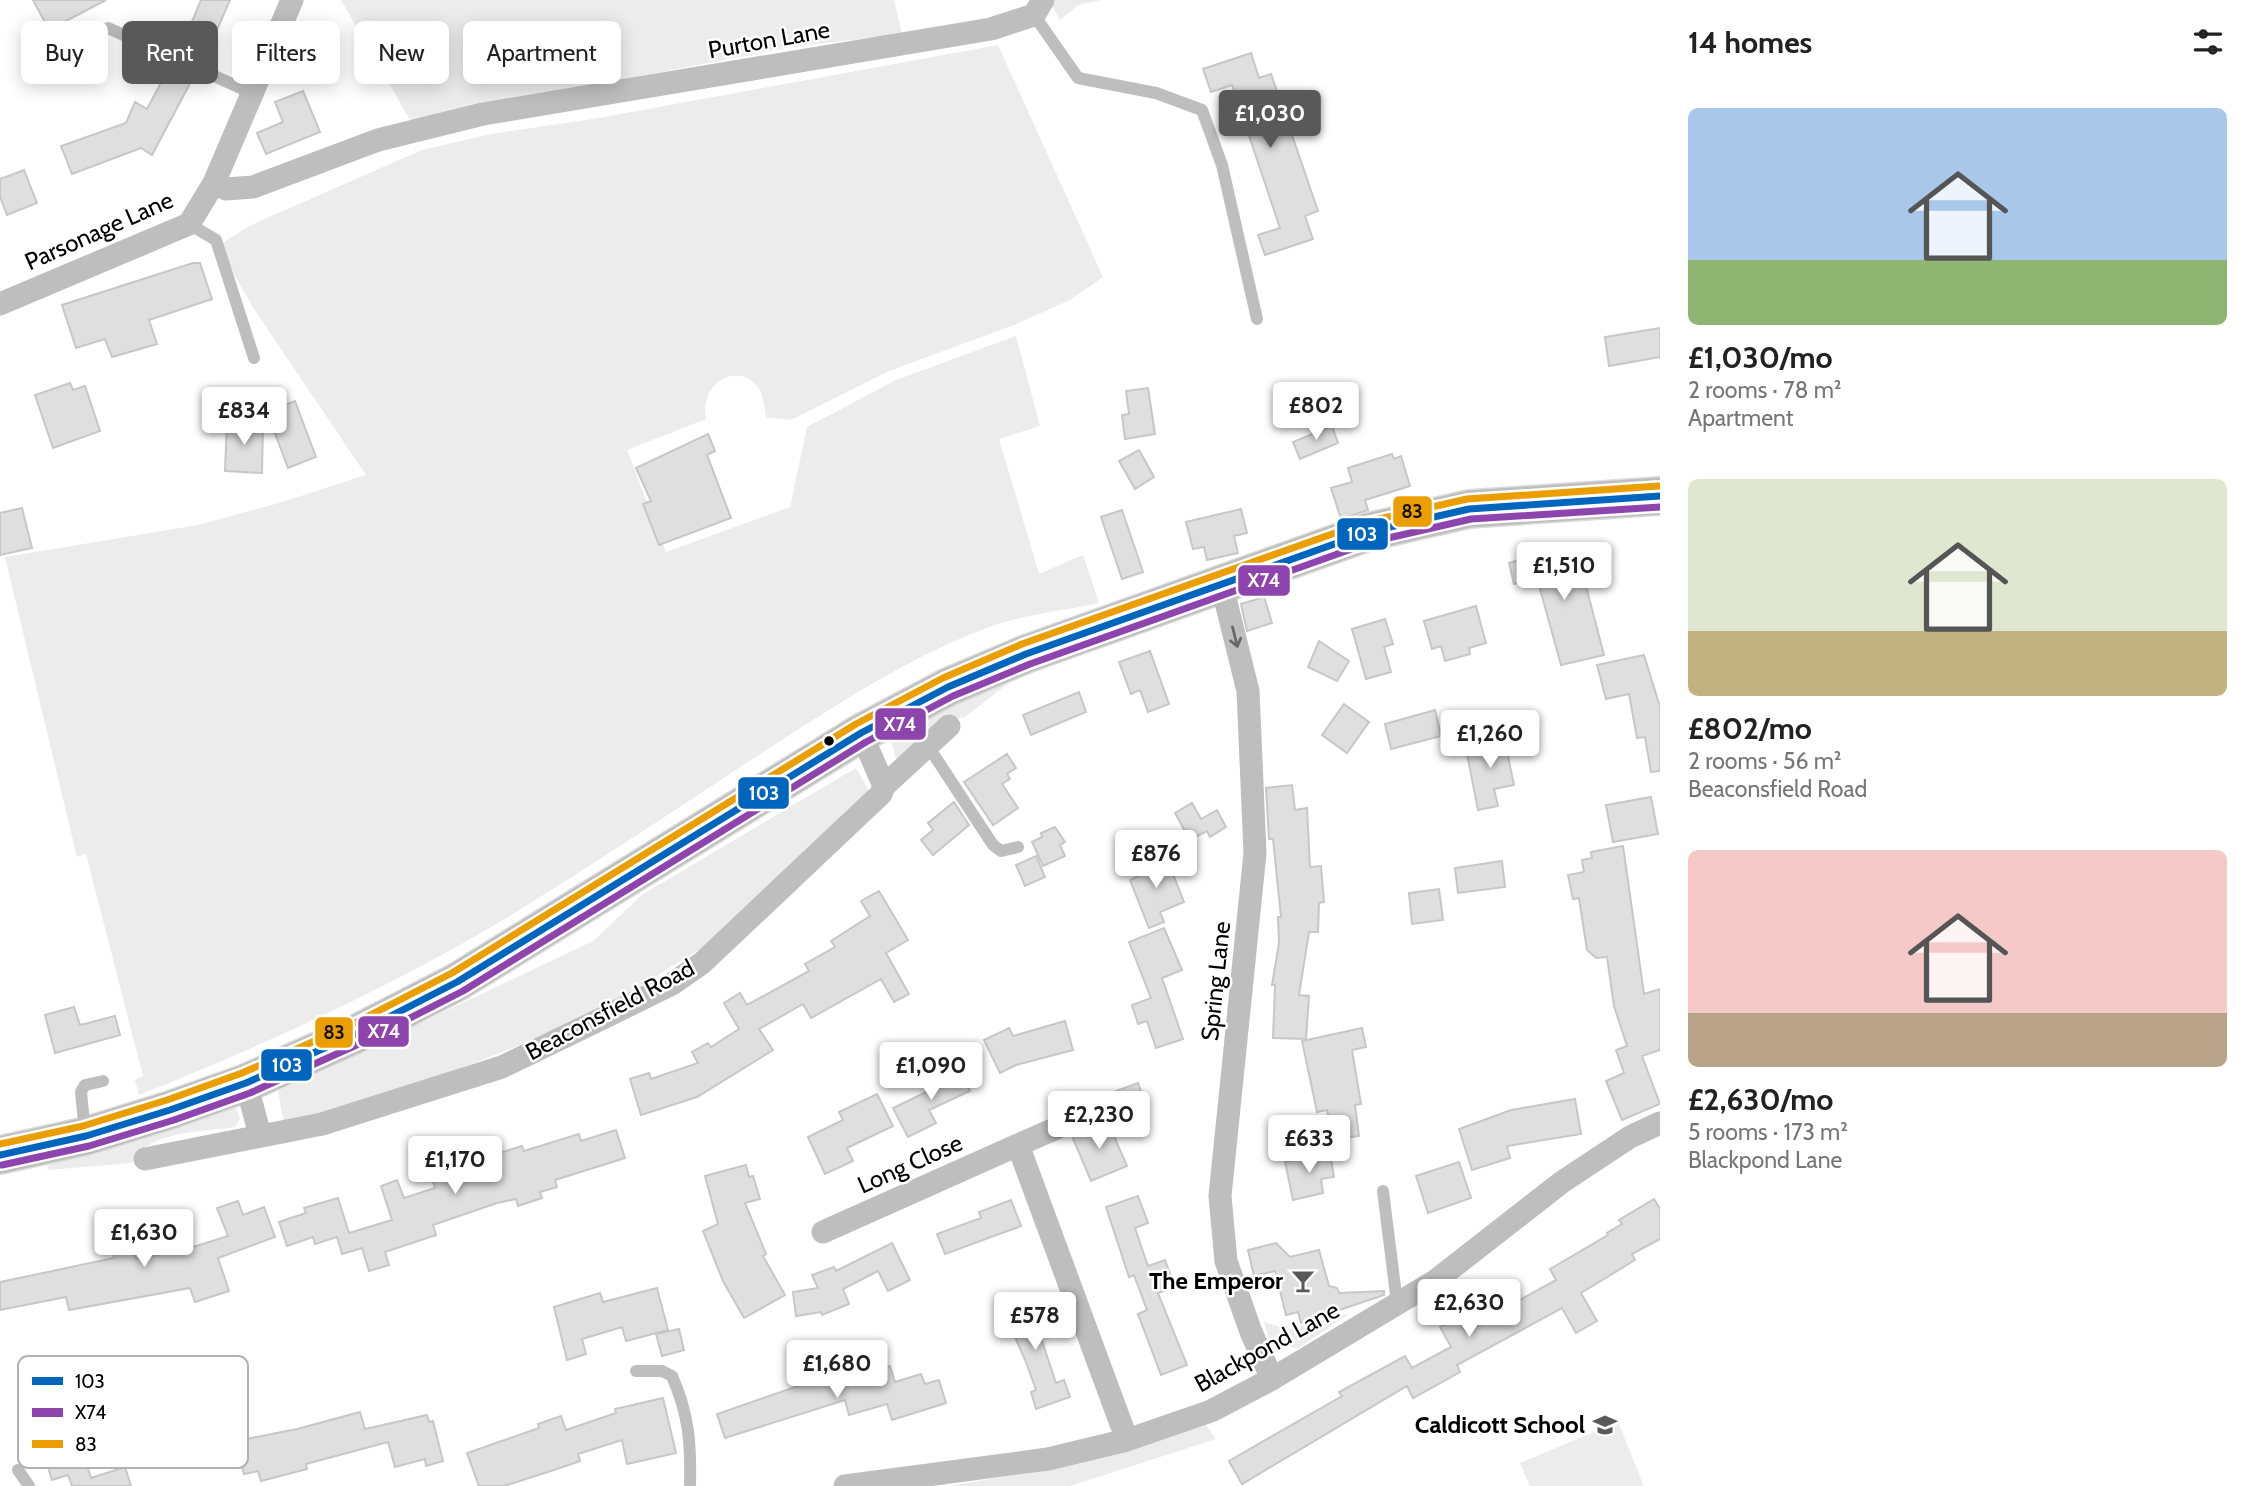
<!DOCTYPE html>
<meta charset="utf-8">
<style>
:root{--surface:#fff;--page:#f6f6f6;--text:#222;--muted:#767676;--accent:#595959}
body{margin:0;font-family:Cabin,sans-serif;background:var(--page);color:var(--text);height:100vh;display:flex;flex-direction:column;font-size:26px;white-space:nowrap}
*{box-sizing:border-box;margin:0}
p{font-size:23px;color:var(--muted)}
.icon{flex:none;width:38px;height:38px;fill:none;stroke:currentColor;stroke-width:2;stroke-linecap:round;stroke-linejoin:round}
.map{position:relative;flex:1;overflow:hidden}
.side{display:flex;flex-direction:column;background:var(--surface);width:595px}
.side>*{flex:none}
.top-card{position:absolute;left:21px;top:21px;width:665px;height:63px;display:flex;gap:14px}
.price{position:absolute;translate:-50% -60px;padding:0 16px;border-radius:7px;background:#fff;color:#222;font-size:23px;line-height:46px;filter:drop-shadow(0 2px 4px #0008)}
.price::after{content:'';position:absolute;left:50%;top:42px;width:21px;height:16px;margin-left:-10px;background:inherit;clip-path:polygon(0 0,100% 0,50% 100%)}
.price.current{background:var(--accent);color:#fff}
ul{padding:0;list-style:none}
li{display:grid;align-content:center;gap:14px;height:371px;padding:0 28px}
li span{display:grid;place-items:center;height:217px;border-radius:10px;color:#555}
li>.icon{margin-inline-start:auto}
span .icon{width:126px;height:126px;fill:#fffc;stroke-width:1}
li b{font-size:30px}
h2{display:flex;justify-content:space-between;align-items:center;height:84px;padding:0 28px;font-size:30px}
.chip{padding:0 24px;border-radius:10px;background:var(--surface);box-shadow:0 4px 18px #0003;font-size:24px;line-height:63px}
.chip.current{background:var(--accent);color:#fff}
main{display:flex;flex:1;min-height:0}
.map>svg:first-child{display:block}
.green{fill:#ececec}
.building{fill:#dfdfdf;stroke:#c7c7c7;stroke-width:2}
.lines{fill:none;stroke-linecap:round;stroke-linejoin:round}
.primary-casing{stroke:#dbdbdb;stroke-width:40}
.service{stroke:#bebebe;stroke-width:12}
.minor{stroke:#bebebe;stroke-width:23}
.primary{stroke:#bebebe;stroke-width:37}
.bus-1-casing{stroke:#fff;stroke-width:12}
.bus-2-casing{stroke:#fff;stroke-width:12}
.bus-3-casing{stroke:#fff;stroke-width:12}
.bus-1{stroke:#0065bd;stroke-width:7}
.bus-2{stroke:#8e44ad;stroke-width:7}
.bus-3{stroke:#eb9e00;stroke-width:7}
.oneway{stroke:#686868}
.bus-dot{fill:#000;stroke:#fff;stroke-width:2.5}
.labels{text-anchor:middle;stroke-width:5;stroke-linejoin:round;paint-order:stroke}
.street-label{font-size:24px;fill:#000;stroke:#fff}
.poi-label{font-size:24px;font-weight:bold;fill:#000;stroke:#fff;text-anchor:end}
.key{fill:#fff;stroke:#b2b2b2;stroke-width:2}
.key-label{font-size:19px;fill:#000}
.line-badge{stroke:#fff;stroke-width:2.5}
.badge-label{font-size:19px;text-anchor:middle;font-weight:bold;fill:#fff}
.pale-badge-label{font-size:19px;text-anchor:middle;font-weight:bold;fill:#111}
</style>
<main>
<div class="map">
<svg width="1660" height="1486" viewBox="0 0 1660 1486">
<rect width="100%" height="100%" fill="#fff"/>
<path class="green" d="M 341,0 L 894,0 L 902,34 L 791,47 L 410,120 Z
M 1049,0 L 1102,0 L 1078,5 L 1060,20 Z
M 998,45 L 1103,277 L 1070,300 L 1014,325 L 889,371 L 791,420 L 766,417 C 764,409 764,397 760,390 C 741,360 699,380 706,419 L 627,450 L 666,552 L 790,507 L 807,427 L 896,380 L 1016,336 L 1040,426 L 999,439 L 1039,574 L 1083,555 L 1099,603 C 1064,611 1025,614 992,626 C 907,657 830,709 754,758 C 675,810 597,862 516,912 C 396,985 269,1043 139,1095 L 135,1080 L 143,1076 L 86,854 L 77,857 L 5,557 L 198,525 L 279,503 L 366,475 L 254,309 L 218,246 L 249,226 L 422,150 L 491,134 L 599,118 Z
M 1028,668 L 965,717 L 950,720 L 896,759 L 889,732 Z
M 856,768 L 870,793 L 705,946 L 590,1017 L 429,1081 L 284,1124 L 278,1091 L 593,941 L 643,894 Z
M 223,1103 L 236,1107 L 240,1119 L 235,1127 C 203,1132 148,1130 132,1163 L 47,1170 L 52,1158 Z
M 1350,1313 L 1297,1349 L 1269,1338 L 1264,1322 L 1288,1329 Z
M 1618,1422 L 1644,1486 L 1530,1486 L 1520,1463 Z
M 1206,1425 L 1216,1439 L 1070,1486 L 949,1486 L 1042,1470 L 1149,1444 Z"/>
<path class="building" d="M 33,0 L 106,0 L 49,30 Z
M 201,0 L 230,0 L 210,46 L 186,36 Z
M 1251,53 L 1259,78 L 1271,74 L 1318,211 L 1305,216 L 1313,239 L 1265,255 L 1258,235 L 1280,228 L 1232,85 L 1211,92 L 1203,69 Z
M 170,66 L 194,76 L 152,155 L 141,148 L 72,174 L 61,146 L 126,123 L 135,102 L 147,109 Z
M 303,91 L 320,132 L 266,154 L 257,133 L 283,122 L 275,102 Z
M 24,170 L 37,203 L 7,215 L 0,197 L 0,179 Z
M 193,263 L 200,263 L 212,299 L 149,320 L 157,344 L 112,357 L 105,339 L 76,348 L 62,305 Z
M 1660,328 L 1660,357 L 1609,366 L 1605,337 Z
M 70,383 L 73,390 L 85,386 L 100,431 L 53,448 L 35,395 Z
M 1148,388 L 1155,434 L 1125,439 L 1122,415 L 1129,414 L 1126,391 Z
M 295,401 L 316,457 L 288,468 L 267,412 Z
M 227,421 L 263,423 L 262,473 L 225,471 Z
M 1332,426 L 1338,443 L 1300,459 L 1293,442 Z
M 708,434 L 715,451 L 707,455 L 731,518 L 659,545 L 643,504 L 651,501 L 636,468 Z
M 1139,450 L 1154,477 L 1135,489 L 1119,461 Z
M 1392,454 L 1394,459 L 1401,456 L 1410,486 L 1365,500 L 1368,510 L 1341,519 L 1331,488 L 1352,482 L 1348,468 Z
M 22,508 L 32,548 L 0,555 L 0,513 Z
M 1241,509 L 1247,533 L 1234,536 L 1238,553 L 1207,560 L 1204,547 L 1193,549 L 1186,522 Z
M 1122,510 L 1143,572 L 1122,579 L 1101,517 Z
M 1575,544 L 1604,655 L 1561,665 L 1537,578 L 1514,584 L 1509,563 Z
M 1264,597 L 1272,623 L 1247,631 L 1241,604 Z
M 1476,606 L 1486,643 L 1469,648 L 1470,654 L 1445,661 L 1441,646 L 1432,649 L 1424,621 Z
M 1385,619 L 1393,644 L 1384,647 L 1391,672 L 1366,679 L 1352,629 Z
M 1319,641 L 1349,661 L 1337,681 L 1308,667 Z
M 1150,651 L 1169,704 L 1148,712 L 1140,690 L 1131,694 L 1119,662 Z
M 1644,655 L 1660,707 L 1660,771 L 1651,772 L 1645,737 L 1637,738 L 1629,694 L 1606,699 L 1597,665 Z
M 1079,692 L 1086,712 L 1031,735 L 1023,715 Z
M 1344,704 L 1369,722 L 1347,753 L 1322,735 Z
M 1435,710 L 1441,736 L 1391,749 L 1385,724 Z
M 1503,732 L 1514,785 L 1494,789 L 1498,806 L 1478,810 L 1467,754 L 1481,751 L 1478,737 Z
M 1007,754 L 1016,768 L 1007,774 L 1010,779 L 1002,784 L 1018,808 L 993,825 L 964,782 Z
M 1292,785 L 1295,810 L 1307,808 L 1310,867 L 1321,866 L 1324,902 L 1319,903 L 1318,932 L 1309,932 L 1299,995 L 1309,996 L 1306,1039 L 1273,1038 L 1275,985 L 1272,985 L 1279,943 L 1278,917 L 1281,917 L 1273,839 L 1269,839 L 1266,788 Z
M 1651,797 L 1658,834 L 1613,842 L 1606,805 Z
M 954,802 L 969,825 L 933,855 L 921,840 L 933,830 L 928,823 Z
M 1192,803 L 1201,819 L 1217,810 L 1226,827 L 1210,837 L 1207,831 L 1190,840 L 1175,813 Z
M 1055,827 L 1065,842 L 1060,845 L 1065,856 L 1043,866 L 1032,842 L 1042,837 L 1041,833 Z
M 1623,846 L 1644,994 L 1660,989 L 1660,1050 L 1642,1056 L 1660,1104 L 1622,1120 L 1606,1081 L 1624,1073 L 1616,1050 L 1627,1046 L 1614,1006 L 1607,957 L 1596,958 L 1587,950 L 1579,898 L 1573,899 L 1568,875 L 1584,872 L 1582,860 L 1592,858 L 1591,852 Z
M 1165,854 L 1184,902 L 1160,912 L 1164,922 L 1149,928 L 1130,880 L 1143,874 L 1139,864 Z
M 1036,856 L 1045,877 L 1025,886 L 1016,865 Z
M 1502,861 L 1505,887 L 1458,893 L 1455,868 Z
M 1439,889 L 1443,920 L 1412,924 L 1409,893 Z
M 879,891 L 908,940 L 886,953 L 909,994 L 894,1002 L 881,979 L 811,1018 L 803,1004 L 759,1029 L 773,1050 L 697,1097 L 641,1115 L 630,1079 L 649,1073 L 651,1079 L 698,1063 L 692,1052 L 708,1043 L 711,1047 L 739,1029 L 724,1003 L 740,993 L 747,1005 L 809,971 L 805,964 L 835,947 L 831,941 L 870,916 L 861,901 Z
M 1164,928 L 1182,970 L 1162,978 L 1183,1039 L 1156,1048 L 1147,1021 L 1138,1024 L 1132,1005 L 1151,998 L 1129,942 Z
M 74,1007 L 80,1025 L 115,1016 L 120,1035 L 55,1053 L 45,1015 Z
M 1065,1021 L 1073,1050 L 1016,1065 L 1000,1073 L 984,1040 L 1009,1028 L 1013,1036 Z
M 1362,1028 L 1366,1047 L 1352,1050 L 1361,1104 L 1355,1105 L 1359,1136 L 1332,1140 L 1327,1110 L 1317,1112 L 1302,1041 Z
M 959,1067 L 970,1091 L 929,1110 L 936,1123 L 908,1137 L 893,1108 L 939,1086 L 935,1078 Z
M 1138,1083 L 1148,1111 L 1116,1123 L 1105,1095 Z
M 877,1094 L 893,1126 L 847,1148 L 853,1161 L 825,1174 L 808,1137 L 843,1120 L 839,1112 Z
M 1575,1099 L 1581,1134 L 1507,1146 L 1510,1158 L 1472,1170 L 1459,1129 L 1511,1110 Z
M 1107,1120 L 1127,1166 L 1091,1181 L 1072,1136 Z
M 616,1130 L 625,1158 L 555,1180 L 557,1187 L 540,1192 L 542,1198 L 518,1206 L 516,1199 L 497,1203 L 433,1225 L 436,1235 L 385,1252 L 389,1265 L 369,1271 L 362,1248 L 342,1254 L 337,1237 L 315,1244 L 313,1237 L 287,1246 L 279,1222 L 306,1213 L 304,1208 L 338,1198 L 349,1233 L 392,1220 L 381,1186 L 397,1180 L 404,1198 L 435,1188 L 432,1179 L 453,1172 L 455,1177 L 487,1167 L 484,1158 L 522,1146 L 524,1151 L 579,1134 L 581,1141 Z
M 1330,1153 L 1334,1177 L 1321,1179 L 1323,1193 L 1293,1200 L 1285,1162 Z
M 1459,1162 L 1471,1198 L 1428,1213 L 1416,1176 Z
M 746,1165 L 749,1177 L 753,1176 L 760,1199 L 745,1203 L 766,1254 L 763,1256 L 785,1295 L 744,1318 L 723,1281 L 703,1231 L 718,1224 L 705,1176 Z
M 1138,1196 L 1148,1223 L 1135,1228 L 1148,1266 L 1165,1260 L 1175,1287 L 1158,1293 L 1187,1365 L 1161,1375 L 1138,1314 L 1147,1310 L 1134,1275 L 1129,1277 L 1106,1207 Z
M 1654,1199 L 1660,1209 L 1660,1239 L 1632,1254 L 1635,1260 L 1581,1293 L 1597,1321 L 1576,1333 L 1562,1308 L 1457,1365 L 1460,1372 L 1413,1398 L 1407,1386 L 1242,1484 L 1229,1461 L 1342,1396 L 1339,1392 L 1405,1356 L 1412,1368 L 1451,1347 L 1440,1327 L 1458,1318 L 1465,1331 L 1500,1313 L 1491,1296 L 1509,1287 L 1516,1302 L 1556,1280 L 1550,1269 L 1608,1235 L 1607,1233 L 1622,1224 L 1619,1220 Z
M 1011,1200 L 1021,1226 L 945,1254 L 937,1234 L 981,1218 L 979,1212 Z
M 238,1201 L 243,1215 L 264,1207 L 275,1237 L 218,1258 L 229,1291 L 195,1302 L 190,1288 L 69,1310 L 66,1297 L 0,1310 L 0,1282 L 114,1258 L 110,1239 L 131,1235 L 136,1259 L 187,1249 L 228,1236 L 217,1208 Z
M 892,1243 L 910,1280 L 888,1291 L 878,1271 L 843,1289 L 849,1304 L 822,1315 L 821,1312 L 796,1316 L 793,1292 L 818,1288 L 812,1275 L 834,1267 L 836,1271 Z
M 1276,1243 L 1290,1257 L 1319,1250 L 1329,1286 L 1337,1288 L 1339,1293 L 1384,1291 L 1384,1295 L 1301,1323 L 1298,1312 L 1286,1315 L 1275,1271 L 1254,1276 L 1248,1250 Z
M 657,1288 L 668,1330 L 626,1341 L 622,1327 L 582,1339 L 586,1354 L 567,1360 L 554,1307 L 600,1293 L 603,1302 Z
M 1027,1296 L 1037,1319 L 1045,1315 L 1053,1332 L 1041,1338 L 1056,1383 L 1064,1380 L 1070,1397 L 1036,1409 L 1031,1392 L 1036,1390 L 1026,1362 L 1002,1308 Z
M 679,1329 L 684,1350 L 662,1356 L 656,1334 Z
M 890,1366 L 895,1382 L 921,1374 L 925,1384 L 939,1380 L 946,1403 L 892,1420 L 887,1404 L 849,1415 L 845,1400 L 725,1438 L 717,1414 L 827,1376 L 831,1385 Z
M 663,1398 L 676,1453 L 627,1464 L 622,1440 L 578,1454 L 580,1461 L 554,1470 L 504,1486 L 479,1486 L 467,1453 L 539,1428 L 538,1424 L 561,1416 L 566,1430 L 616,1413 L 615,1409 Z
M 360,1412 L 365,1429 L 427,1415 L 429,1422 L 433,1421 L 443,1461 L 426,1466 L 425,1459 L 395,1467 L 388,1442 L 306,1464 L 307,1469 L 261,1481 L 258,1471 L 244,1474 L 236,1441 L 297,1429 Z
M 80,1444 L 91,1478 L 125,1467 L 131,1486 L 72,1486 L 68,1475 L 52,1480 L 44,1455 Z"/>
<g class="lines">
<g class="primary-casing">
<path id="primary" d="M 0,1155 L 86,1136 L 170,1110 L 246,1083 L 356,1034 L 457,982 L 861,733 L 948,687 L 1026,654 L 1368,532 L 1469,509 L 1660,496"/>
</g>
<path class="service" d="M 1034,15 L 1078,78 L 1156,93 L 1202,110 L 1222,165 L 1257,319
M 108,28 L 254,94
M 189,224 L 216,240 L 254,358
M 928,746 L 993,845 L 1001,851 L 1018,847
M 85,1132 L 81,1092 L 85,1085 L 103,1081
M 1383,1191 L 1397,1303
M 636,1371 L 662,1371 L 672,1376 C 689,1415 691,1443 690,1486
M 18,1470 L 29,1486"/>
<path class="minor" d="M 214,183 L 226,189 L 253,187 L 378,140 L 483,114 L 991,29 L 1034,15 L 1043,0
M 0,304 L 189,224 L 214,183 L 292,0
M 1221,582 L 1248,691 L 1255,853 L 1220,1196 L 1226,1261 L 1251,1332 L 1272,1379
M 884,786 L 949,726
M 246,1083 L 260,1135
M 1075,1120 L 1018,1145 L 1127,1440
M 145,1159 L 322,1124 L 502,1067 L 599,1020 L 672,984 L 702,963 L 881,794 L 884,786 L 861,733
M 823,1232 L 1018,1145
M 845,1486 L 1048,1459 L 1127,1440 L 1211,1411 L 1272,1379 L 1435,1281 L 1562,1182 L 1630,1137 L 1660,1123"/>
<use href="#primary" class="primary"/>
<g class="bus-1-casing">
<path id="bus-1" d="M 0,1155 L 86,1136 L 170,1110 L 246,1083 L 356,1034 L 457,982 L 861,733 L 948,687 L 1026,654 L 1368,532 L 1469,509 L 1660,496"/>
</g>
<g class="bus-2-casing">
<path id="bus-2" d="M 2,1165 L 89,1146 L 174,1120 L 250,1093 L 361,1043 L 463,991 L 866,742 L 953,696 L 1030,664 L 1371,542 L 1471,519 L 1660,507"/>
</g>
<g class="bus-3-casing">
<path id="bus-3" d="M 0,1144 L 83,1126 L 167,1100 L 242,1073 L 351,1025 L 452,973 L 856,724 L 943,678 L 1022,644 L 1366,522 L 1467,499 L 1659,486"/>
</g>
<use href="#bus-1" class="bus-1"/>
<use href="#bus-2" class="bus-2"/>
<use href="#bus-3" class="bus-3"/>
</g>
<defs><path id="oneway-shaft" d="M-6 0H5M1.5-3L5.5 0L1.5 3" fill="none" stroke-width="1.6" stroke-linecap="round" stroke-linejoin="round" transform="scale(1.75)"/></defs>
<use class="oneway" href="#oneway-shaft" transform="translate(1235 637) rotate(76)"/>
<defs>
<g id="bar-bare" transform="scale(1.89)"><path d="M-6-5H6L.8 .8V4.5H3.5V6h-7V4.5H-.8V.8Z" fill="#595959" stroke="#fff" stroke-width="2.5" paint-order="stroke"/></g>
<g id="school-bare" transform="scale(1.89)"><path d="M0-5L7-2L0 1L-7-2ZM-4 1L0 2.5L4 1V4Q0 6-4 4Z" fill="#595959" stroke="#fff" stroke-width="2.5" paint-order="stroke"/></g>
</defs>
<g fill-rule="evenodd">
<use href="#bar-bare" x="1303" y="1281"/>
<use href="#school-bare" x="1605" y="1425"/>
</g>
<circle class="bus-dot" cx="829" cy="741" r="6"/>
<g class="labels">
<g class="street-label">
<text transform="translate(769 40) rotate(-10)" y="8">Purton Lane</text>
<text transform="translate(99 231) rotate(-24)" y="8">Parsonage Lane</text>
<text transform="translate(1216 981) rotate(-84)" y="8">Spring Lane</text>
<text transform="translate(610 1010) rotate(-28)" y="8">Beaconsfield Road</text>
<text transform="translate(910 1164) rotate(-24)" y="8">Long Close</text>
<text transform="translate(1267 1347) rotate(-29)" y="8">Blackpond Lane</text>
</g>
<g class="poi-label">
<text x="1283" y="1289">The Emperor</text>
<text x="1585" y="1433">Caldicott School</text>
</g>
</g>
<rect x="18" y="1356" width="230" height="112" rx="10" class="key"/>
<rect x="32" y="1377" width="31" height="8" fill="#0065bd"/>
<rect x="32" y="1408" width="31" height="9" fill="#8e44ad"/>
<rect x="32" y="1440" width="31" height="8" fill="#eb9e00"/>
<g class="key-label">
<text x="75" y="1388">103</text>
<text x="75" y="1419">X74</text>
<text x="75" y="1451">83</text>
</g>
<g class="line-badge">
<rect x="1392" y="495" width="41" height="33" rx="7" fill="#eb9e00"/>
<rect x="1336" y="517" width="53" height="34" rx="7" fill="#0065bd"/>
<rect x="1237" y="564" width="54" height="33" rx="7" fill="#8e44ad"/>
<rect x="874" y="707" width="53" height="34" rx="7" fill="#8e44ad"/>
<rect x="737" y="776" width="53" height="34" rx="7" fill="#0065bd"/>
<rect x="357" y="1015" width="53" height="33" rx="7" fill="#8e44ad"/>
<rect x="314" y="1016" width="40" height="33" rx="7" fill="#eb9e00"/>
<rect x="260" y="1048" width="53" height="34" rx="7" fill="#0065bd"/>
</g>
<g class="badge-label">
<text x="1362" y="541">103</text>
<text x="1264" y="587">X74</text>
<text x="900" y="731">X74</text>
<text x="764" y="800">103</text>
<text x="384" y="1038">X74</text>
<text x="287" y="1072">103</text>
</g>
<g class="pale-badge-label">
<text x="1412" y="518">83</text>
<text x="334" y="1039">83</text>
</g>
</svg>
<b class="price current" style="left:1270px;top:150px">£1,030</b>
<b class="price" style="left:1316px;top:442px">£802</b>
<b class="price" style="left:244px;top:447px">£834</b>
<b class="price" style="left:1564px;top:602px">£1,510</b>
<b class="price" style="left:1490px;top:770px">£1,260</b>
<b class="price" style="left:1156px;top:890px">£876</b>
<b class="price" style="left:931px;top:1102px">£1,090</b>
<b class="price" style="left:1099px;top:1151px">£2,230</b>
<b class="price" style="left:1309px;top:1175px">£633</b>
<b class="price" style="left:455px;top:1196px">£1,170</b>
<b class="price" style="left:144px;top:1269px">£1,630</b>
<b class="price" style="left:1469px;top:1339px">£2,630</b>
<b class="price" style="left:1035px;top:1352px">£578</b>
<b class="price" style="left:837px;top:1400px">£1,680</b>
<div class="top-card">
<a class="chip">Buy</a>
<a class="chip current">Rent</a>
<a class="chip">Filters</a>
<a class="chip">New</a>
<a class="chip">Apartment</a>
</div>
</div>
<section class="side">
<h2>14 homes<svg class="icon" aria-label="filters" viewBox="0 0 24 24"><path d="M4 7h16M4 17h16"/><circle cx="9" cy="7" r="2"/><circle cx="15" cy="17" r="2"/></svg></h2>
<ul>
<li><span style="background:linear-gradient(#a9c7e8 70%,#8fb573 0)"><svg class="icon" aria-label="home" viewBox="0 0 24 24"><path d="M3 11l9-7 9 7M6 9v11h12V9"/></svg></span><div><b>£1,030/mo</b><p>2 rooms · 78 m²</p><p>Apartment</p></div></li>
<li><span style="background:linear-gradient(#dfe7d0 70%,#c2b280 0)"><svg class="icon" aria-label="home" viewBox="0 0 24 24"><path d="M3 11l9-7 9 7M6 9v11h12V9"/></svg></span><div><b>£802/mo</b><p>2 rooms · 56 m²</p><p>Beaconsfield Road</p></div></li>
<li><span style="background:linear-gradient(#f6c9c9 75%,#b9a48a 0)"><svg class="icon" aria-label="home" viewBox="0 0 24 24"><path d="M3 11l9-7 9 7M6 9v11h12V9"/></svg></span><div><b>£2,630/mo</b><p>5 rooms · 173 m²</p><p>Blackpond Lane</p></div></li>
</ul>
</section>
</main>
